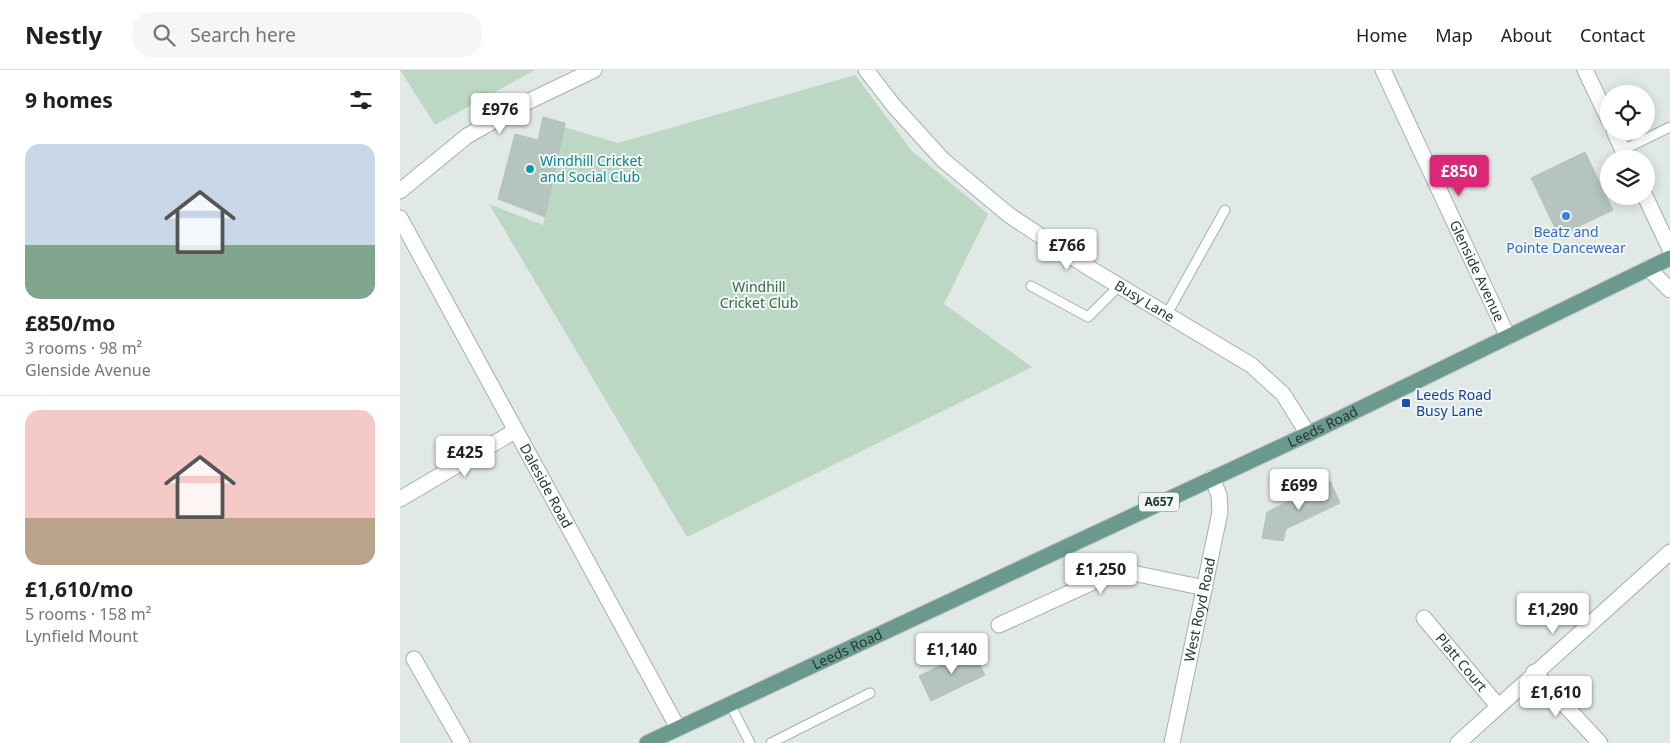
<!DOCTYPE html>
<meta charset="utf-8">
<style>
:root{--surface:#fff;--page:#f6f6f6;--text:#202124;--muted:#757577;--line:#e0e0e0;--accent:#db2777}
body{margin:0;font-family:"Noto Sans",sans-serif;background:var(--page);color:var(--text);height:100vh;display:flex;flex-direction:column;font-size:19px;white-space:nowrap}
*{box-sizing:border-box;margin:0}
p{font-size:16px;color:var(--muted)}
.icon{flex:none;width:28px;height:28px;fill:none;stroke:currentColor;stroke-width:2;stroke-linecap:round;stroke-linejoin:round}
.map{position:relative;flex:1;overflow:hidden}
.side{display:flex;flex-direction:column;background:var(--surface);width:400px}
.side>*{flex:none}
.buttons{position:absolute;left:1200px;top:15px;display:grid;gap:10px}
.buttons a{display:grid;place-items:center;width:55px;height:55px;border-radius:50%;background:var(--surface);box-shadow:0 2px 12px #0003;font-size:25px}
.price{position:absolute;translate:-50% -42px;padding:0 11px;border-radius:5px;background:#fff;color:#222;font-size:16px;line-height:32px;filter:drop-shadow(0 1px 2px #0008)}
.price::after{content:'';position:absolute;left:50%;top:30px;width:15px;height:11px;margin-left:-8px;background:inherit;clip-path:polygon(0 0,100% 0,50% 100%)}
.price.on{background:var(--accent);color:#fff}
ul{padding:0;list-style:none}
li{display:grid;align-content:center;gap:10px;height:265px;padding:0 25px}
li+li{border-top:1px solid var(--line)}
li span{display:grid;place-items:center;height:155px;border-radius:15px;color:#555}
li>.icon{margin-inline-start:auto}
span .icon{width:90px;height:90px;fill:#fffc;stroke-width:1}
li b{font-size:21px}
h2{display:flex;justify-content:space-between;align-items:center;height:60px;padding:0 25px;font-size:21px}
header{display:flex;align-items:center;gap:30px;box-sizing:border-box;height:70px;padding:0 25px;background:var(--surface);border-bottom:1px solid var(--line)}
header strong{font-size:24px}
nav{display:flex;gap:28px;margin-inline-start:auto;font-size:18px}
.search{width:350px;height:45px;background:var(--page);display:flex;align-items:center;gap:12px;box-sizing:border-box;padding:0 18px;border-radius:20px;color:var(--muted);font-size:19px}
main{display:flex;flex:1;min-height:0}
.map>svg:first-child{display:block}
.green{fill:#bcd8c4}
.building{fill:#b6c4bf;stroke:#b4c2bc}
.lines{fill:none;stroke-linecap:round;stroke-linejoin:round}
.service-casing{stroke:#a4b0ad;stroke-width:11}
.minor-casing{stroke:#a4b0ad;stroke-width:17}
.tertiary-casing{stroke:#a4b0ad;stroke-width:17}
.primary-casing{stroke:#bdc3c2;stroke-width:17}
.service{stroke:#fff;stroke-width:9}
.minor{stroke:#fff;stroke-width:15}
.tertiary{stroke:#fff;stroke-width:15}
.primary{stroke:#6b998e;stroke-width:15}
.culture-dot{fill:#0f9aa8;stroke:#f1f6f4;stroke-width:2}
.shop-dot{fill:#3f7fe0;stroke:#f1f6f4;stroke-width:2}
.transit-dot{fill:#1a4fb4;stroke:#f1f6f4;stroke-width:2}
.labels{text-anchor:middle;stroke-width:4;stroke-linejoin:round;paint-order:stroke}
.shield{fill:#f1f6f4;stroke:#61716d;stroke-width:1}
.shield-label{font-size:12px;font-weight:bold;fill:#233833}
.culture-label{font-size:14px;fill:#0d838f;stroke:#f1f6f4;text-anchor:start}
.shop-label{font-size:14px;fill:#366cbe;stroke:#f1f6f4}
.street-label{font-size:14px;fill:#233833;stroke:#f1f6f4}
.park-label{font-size:14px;fill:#336949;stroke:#f1f6f4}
.transit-label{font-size:14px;fill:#164399;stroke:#f1f6f4;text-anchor:start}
</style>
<header>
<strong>Nestly</strong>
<div class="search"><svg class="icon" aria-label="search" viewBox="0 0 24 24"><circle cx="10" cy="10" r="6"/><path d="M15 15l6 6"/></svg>Search here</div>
<nav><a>Home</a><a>Map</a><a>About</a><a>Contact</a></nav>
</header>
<main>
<section class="side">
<h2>9 homes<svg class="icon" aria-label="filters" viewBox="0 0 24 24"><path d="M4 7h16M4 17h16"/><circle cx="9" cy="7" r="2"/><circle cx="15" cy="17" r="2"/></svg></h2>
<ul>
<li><span style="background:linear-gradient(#c9d6e8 65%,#7fa58c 0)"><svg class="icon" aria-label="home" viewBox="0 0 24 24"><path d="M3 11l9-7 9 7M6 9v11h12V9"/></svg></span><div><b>£850/mo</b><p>3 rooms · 98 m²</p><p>Glenside Avenue</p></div></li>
<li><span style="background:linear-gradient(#f6c9c9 70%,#b9a48a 0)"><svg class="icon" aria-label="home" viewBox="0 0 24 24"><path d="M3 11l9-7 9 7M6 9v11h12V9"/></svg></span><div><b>£1,610/mo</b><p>5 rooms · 158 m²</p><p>Lynfield Mount</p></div></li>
</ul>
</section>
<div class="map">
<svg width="1270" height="673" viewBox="0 0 1270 673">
<rect width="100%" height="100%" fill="#e1e9e6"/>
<path class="green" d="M 0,0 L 135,0 L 35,55 Z
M 455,5 L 512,81 L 588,144 L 544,234 L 632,297 L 287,467 L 89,134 L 143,155 L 164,57 L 218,73 Z"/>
<path class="building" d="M 143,47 L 165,53 L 145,147 L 98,129 L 115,64 L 138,70 Z
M 1185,82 L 1213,140 L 1159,166 L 1131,108 Z
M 930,411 L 940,433 L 886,459 L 883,471 L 862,468 L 867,442 Z
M 572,580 L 585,605 L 531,631 L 519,606 Z"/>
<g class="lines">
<g class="service-casing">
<path id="service" d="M 1223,80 L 1270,57
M 631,216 L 688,247 L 719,216
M 767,244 L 825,140
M 330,634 L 350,673
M 371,673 L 470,623"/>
</g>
<g class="minor-casing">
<g id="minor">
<path id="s1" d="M 466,0 L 494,36 L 543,90 L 609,145 L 686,196 L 851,295 L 883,324 L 908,364"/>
<path id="s2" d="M 983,0 L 1108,267"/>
<path d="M 1185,0 L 1209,50"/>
<path d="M 1214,61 L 1227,89"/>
<path d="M 1245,126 L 1270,179"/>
<path id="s3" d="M 0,148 L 278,658"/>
<path d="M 1248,198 L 1270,220"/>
<path d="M 0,429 L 115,361"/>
<path id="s4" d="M 1024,548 L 1098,636"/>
<path d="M 599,555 L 713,503 L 723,501 L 805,518"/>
<path d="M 14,589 L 62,673"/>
<path d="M 1134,602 L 1200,673"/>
<path id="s5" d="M 772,673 L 820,442 L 819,425 L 812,408"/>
<path d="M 1058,673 L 1270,482"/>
</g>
</g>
<g class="tertiary-casing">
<path id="tertiary" d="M 0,121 L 67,66 L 123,34 L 194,0"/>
</g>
<g class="primary-casing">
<g id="primary">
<path id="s6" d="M 247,673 L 908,364 L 1270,188"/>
</g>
</g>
<use href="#service" class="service"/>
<use href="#minor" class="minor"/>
<use href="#tertiary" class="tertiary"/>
<use href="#primary" class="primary"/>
</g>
<circle class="culture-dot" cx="130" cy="99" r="5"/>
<circle class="shop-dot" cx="1166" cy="146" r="5"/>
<rect class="transit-dot" x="1001" y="328" width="10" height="10" rx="2.5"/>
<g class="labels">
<rect class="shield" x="739" y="422.5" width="40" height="19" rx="4"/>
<g class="shield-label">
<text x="759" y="436">A657</text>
</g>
<g class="culture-label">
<text x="140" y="96">Windhill Cricket<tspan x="140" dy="16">and Social Club</tspan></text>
</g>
<g class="shop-label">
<text x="1166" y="167">Beatz and<tspan x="1166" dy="16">Pointe Dancewear</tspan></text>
</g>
<g class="street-label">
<text dy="5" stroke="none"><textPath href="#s2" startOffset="222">Glenside Avenue</textPath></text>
<text dy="5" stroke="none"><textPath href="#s1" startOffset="365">Busy Lane</textPath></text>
<text dy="5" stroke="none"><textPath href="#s6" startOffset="746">Leeds Road</textPath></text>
<text dy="5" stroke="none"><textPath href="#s3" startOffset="305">Daleside Road</textPath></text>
<text dy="5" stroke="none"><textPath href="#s5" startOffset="136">West Royd Road</textPath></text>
<text dy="5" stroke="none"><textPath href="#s6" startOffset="221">Leeds Road</textPath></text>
<text dy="5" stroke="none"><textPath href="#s4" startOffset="58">Platt Court</textPath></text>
</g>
<g class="park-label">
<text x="359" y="222">Windhill<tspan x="359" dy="16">Cricket Club</tspan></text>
</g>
<g class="transit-label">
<text x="1016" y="330">Leeds Road<tspan x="1016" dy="16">Busy Lane</tspan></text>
</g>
</g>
</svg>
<div class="buttons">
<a><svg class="icon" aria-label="locate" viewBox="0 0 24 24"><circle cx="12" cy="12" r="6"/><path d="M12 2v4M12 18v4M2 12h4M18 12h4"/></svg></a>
<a><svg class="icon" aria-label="layers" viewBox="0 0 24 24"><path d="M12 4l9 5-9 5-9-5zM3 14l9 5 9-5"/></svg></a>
</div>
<b class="price" style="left:100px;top:65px">£976</b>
<b class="price on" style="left:1059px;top:127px">£850</b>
<b class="price" style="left:667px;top:201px">£766</b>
<b class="price" style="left:65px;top:408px">£425</b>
<b class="price" style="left:899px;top:441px">£699</b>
<b class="price" style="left:701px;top:525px">£1,250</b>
<b class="price" style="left:1153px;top:565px">£1,290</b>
<b class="price" style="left:552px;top:605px">£1,140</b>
<b class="price" style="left:1156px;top:648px">£1,610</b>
</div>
</main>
